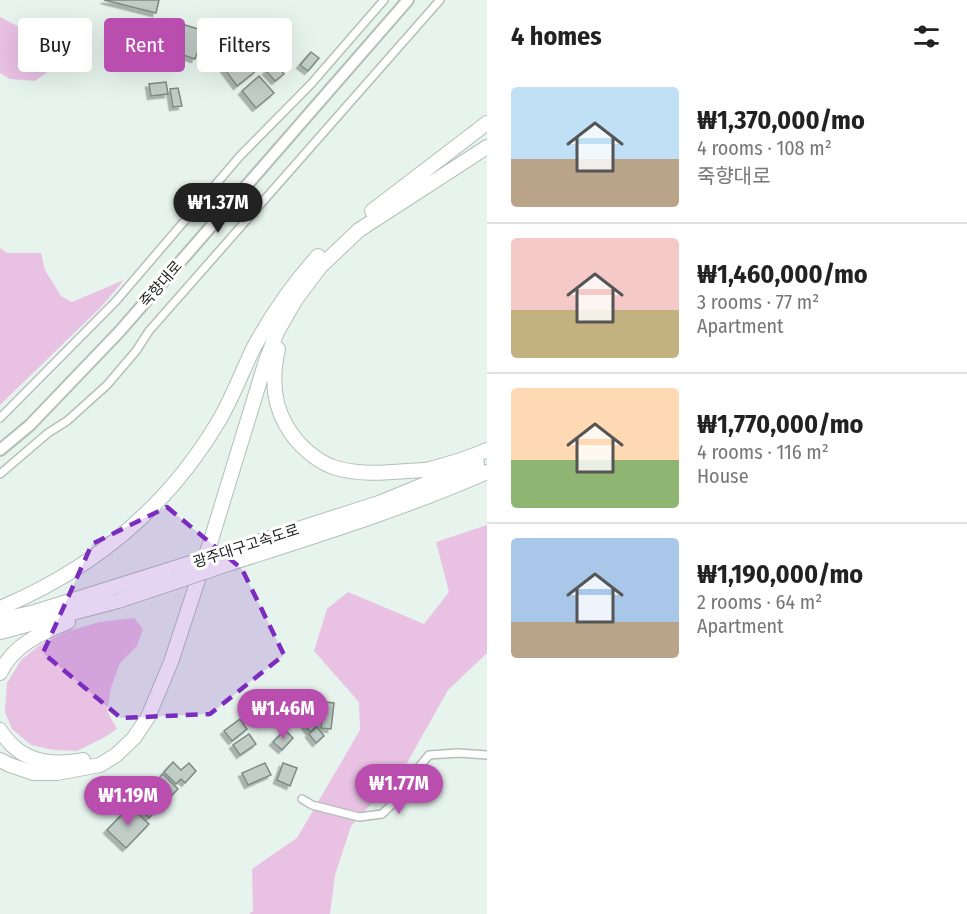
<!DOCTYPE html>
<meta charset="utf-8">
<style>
:root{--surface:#fff;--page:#f6f6f6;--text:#222;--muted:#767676;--line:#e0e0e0;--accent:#b94eaf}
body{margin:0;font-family:"Fira Sans Condensed","Noto Sans KR",sans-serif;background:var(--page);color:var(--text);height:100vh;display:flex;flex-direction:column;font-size:22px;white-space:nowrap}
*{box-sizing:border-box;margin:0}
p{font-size:20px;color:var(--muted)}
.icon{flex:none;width:33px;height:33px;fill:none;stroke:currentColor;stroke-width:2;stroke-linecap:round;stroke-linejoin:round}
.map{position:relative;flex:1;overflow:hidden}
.panel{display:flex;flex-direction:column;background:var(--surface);width:480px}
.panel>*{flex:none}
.guide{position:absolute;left:18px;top:18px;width:378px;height:54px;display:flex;gap:12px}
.price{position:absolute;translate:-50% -51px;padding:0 14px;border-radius:21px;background:var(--accent);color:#fff;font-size:20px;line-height:39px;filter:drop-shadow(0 2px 3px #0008)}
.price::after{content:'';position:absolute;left:50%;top:36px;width:18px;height:14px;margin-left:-9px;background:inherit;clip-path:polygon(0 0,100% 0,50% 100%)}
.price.current{background:#222;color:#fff}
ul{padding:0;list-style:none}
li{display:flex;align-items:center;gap:18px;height:150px;padding:0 24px}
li+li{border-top:2px solid var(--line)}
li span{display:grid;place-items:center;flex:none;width:168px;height:120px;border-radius:6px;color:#555}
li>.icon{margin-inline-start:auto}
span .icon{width:72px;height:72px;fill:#fffc;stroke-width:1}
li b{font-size:26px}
h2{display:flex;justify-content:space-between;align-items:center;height:72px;padding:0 24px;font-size:26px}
.tag{padding:0 21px;border-radius:6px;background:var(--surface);box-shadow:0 6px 24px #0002;font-size:21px;line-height:54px}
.tag.current{background:var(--accent);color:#fff}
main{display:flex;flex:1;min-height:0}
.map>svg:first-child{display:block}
.green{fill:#e9c1e3}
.building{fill:#c1cdc7;stroke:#7f8a84;stroke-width:1.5;filter:url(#shadow)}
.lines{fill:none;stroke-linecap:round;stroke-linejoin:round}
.minor-casing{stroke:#b3bfb9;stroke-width:10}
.primary-casing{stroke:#b3bfb9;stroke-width:14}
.motorway-casing{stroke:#b3bfb9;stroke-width:16}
.minor{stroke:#fff;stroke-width:7}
.primary{stroke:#fff;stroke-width:10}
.motorway{stroke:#fff;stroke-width:14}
.motorway-bridge-casing{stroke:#b3bfb9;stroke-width:16;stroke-linecap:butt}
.motorway-bridge{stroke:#fff;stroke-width:14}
.marked{fill:#7b2cbf;fill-opacity:0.2;stroke:#7b2cbf;stroke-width:4.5;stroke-dasharray:12 8;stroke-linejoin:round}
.labels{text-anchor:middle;stroke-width:6;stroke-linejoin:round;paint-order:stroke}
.street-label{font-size:15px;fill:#191e1b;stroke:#fff}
</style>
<main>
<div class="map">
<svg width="487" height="914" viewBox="0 0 487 914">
<defs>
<filter id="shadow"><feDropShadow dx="-3.5" dy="3.5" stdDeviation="0" flood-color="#0004"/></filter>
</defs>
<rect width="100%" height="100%" fill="#e7f4ed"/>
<path class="green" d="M 0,17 L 60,48 L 56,66 L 35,81 L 10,79 L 0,73 Z
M 0,248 L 7,253 L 41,253 L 45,270 L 61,296 L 72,302 L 124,280 L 100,308 L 0,405 Z
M 487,525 L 487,653 L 448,690 L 403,770 L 351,826 L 335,875 L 330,914 L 249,914 L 253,911 L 252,869 L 297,838 L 360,730 L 359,702 L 314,651 L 327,609 L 348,592 L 424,624 L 449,592 L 436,542 Z
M 134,618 L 143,629 L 137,646 L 120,663 L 111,687 L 107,711 L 117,729 L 105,737 L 77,751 L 54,750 L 31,745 L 12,729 L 5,712 L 7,683 L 21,660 L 40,645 L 68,631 L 100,622 Z"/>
<path class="building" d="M 104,0 L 159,0 L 156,13 Z
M 182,24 L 214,34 L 208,54 L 198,51 L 195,59 L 174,52 Z
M 311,52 L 319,58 L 308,71 L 300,65 Z
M 241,53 L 256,71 L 237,86 L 223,67 Z
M 275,63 L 284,74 L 275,81 L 266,71 Z
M 259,76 L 274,93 L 256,108 L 242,91 Z
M 166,82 L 168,94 L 151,96 L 149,84 Z
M 178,88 L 182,106 L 173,107 L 170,89 Z
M 325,702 L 334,703 L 331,729 L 321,728 Z
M 309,717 L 317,726 L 310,732 L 303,722 Z
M 240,719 L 247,729 L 232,741 L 224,731 Z
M 317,727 L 324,736 L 316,743 L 309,734 Z
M 285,730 L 293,738 L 282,750 L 273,742 Z
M 249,734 L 256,744 L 240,755 L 233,745 Z
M 173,762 L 181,770 L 189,763 L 196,771 L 185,783 L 181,779 L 176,784 L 164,772 Z
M 265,763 L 271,775 L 248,785 L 242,773 Z
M 283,763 L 297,768 L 290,786 L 277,780 Z
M 163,774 L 178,789 L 149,818 L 134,802 Z
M 130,806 L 149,824 L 126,848 L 107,830 Z"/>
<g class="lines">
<g class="minor-casing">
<path id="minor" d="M 0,418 L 116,301 L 240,156 L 311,84 L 384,0
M 0,474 L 48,433 L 67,421 L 107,385 L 136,351 L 149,331 L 440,0
M 302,799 L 312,805 L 359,817 L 382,814 L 405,792 L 414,773 L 429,755 L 458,753 L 487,755"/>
</g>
<g class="primary-casing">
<path id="primary" d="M 0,450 L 30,425 L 120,331 L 408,0"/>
</g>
<g class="motorway-casing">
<path id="motorway" d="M 372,211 L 487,123
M 278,349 C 272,375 272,401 286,425 C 296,443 314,460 333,467 C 357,475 383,473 407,471 C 414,470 423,471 430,469 C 449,464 469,458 487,450
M 226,552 L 379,503 L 477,463
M 228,564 C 315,536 403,509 487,472
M 0,608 C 93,569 169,506 220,419 C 233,396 242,372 253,349 C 271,315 293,284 318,256
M 0,620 L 35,612 L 175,568
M 0,632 L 118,601 L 175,582
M 0,673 C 13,645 41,633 68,622
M 0,730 C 3,736 7,740 12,745 C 31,764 57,765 83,760
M 0,760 L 10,765 L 33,773 L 57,773 L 100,765 L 116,755 L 134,738 L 148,717 L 171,662 L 212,537 L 265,364 L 277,332 L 296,299 L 320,267 L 359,230 L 487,147"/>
</g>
<use href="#minor" class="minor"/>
<use href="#primary" class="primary"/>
<use href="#motorway" class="motorway"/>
<g class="motorway-bridge-casing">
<path id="motorway-bridge" d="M 175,568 L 226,552
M 175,582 L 228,564"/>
</g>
<use href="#motorway-bridge" class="motorway-bridge"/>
</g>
<path class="marked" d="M 167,507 L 242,569 L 284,655 L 210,714 L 121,718 L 43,653 L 92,544 Z"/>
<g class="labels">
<g class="street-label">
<text transform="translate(161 284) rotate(-49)" y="5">죽향대로</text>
<text transform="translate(246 546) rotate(-18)" y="5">광주대구고속도로</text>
</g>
</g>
</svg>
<b class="price current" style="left:218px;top:234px">₩1.37M</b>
<b class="price" style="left:283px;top:740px">₩1.46M</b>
<b class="price" style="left:399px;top:815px">₩1.77M</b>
<b class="price" style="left:128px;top:827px">₩1.19M</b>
<div class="guide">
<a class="tag">Buy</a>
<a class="tag current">Rent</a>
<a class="tag">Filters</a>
</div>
</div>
<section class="panel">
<h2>4 homes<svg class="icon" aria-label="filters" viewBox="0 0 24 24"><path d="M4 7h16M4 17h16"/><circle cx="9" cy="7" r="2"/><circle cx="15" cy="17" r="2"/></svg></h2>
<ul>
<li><span style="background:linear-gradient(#bfe0f5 60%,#b9a48a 0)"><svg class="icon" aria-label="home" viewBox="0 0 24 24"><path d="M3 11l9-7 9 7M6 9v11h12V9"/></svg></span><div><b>₩1,370,000/mo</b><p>4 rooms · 108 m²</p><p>죽향대로</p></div></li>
<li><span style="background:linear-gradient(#f6c9c9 60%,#c2b280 0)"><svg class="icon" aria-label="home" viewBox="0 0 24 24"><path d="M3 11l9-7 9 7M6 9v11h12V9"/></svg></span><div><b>₩1,460,000/mo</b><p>3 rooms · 77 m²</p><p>Apartment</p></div></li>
<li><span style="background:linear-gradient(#ffd9b3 60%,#8fb573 0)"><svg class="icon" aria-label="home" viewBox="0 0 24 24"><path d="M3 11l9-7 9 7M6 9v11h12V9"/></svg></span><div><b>₩1,770,000/mo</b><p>4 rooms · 116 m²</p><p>House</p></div></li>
<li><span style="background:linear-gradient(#a9c7e8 70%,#b9a48a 0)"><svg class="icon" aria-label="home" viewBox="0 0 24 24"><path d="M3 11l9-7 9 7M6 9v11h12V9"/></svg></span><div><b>₩1,190,000/mo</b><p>2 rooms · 64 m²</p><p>Apartment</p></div></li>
</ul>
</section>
</main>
